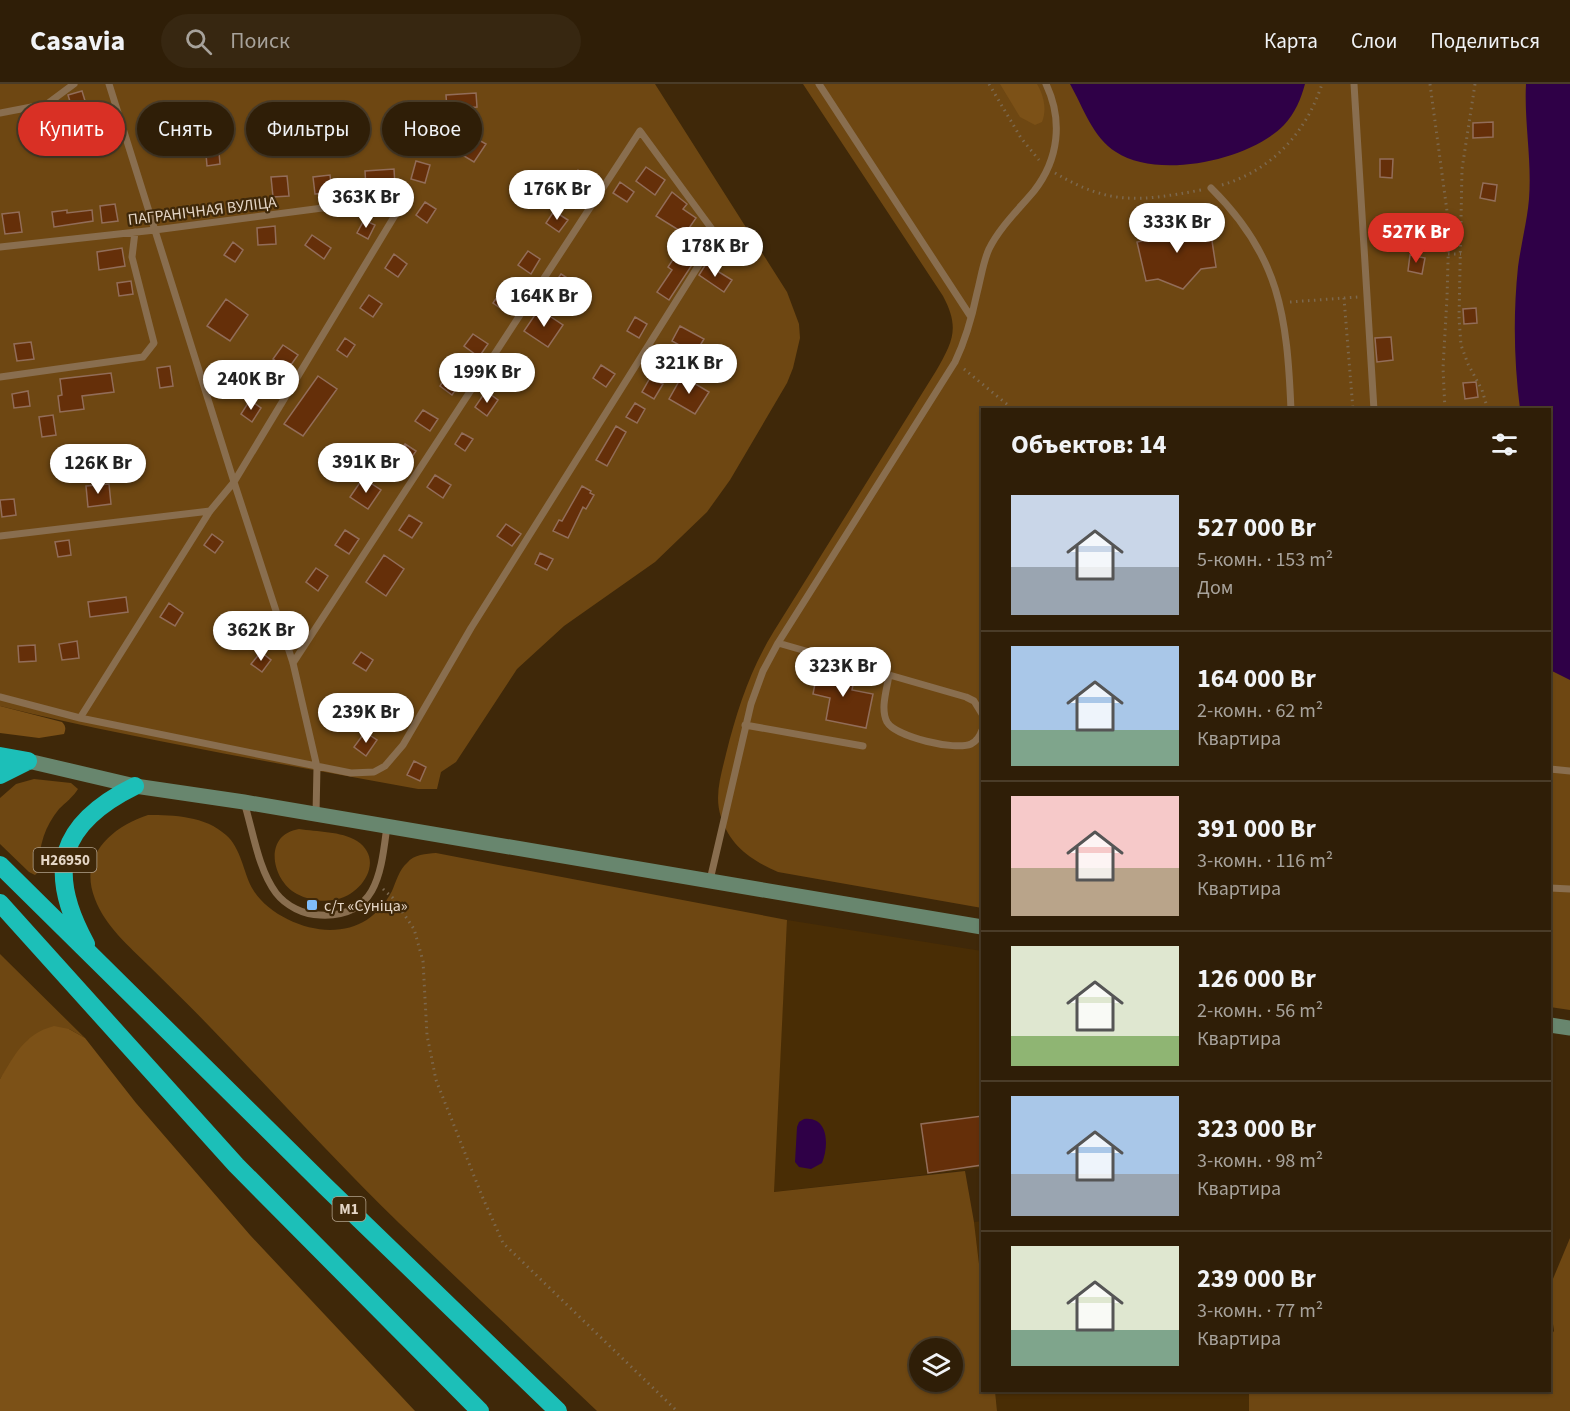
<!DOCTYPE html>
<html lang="ru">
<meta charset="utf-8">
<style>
:root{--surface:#2f1e07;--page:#372711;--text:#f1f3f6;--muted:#a7a29b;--line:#4a3c28;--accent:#d93025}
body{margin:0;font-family:"Source Sans 3",sans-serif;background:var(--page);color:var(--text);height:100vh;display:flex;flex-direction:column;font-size:22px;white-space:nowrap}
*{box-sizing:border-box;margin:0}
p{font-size:20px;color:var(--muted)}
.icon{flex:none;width:33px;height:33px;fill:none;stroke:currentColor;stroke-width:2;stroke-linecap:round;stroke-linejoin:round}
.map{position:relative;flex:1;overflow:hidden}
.sheet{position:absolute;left:981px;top:324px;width:570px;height:984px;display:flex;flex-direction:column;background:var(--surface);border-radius:0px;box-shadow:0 2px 4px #0004,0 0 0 2px var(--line)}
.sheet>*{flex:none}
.top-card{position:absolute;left:18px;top:18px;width:570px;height:54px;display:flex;gap:12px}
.buttons{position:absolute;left:909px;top:1254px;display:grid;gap:12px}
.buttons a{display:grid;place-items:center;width:54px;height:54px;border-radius:50%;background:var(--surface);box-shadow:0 2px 4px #0004,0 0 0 2px var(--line);font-size:30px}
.price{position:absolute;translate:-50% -51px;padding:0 14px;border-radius:21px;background:#fff;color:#222;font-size:20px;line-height:39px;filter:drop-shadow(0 2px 3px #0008)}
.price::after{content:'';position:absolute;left:50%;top:36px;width:18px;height:14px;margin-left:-9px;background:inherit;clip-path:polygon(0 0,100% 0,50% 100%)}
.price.current{background:var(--accent);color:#fff}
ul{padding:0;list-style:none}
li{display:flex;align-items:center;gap:18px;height:150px;padding:0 30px}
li+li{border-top:2px solid var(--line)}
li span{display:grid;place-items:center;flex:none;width:168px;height:120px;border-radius:0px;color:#555}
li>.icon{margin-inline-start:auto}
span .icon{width:72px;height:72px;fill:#fffc;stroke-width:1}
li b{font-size:26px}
h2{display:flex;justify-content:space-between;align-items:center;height:72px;padding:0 30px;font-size:26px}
.chip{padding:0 21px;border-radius:27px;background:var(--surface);box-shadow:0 2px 4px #0004,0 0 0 2px var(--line);font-size:21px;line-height:54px}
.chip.current{background:var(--accent);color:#fff}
header{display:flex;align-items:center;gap:36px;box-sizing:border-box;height:84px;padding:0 30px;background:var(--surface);border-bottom:2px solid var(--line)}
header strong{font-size:28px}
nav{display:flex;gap:33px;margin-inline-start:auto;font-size:21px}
.search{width:420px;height:54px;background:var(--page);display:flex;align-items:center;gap:15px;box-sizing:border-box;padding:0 21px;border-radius:33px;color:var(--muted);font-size:22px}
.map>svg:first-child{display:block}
.built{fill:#492d05}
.green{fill:#6e4712;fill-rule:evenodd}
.forest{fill:#7c5117}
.water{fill:#2f0047}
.building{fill:#652f09;stroke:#926d59;stroke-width:1.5}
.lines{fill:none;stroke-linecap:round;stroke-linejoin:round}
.path{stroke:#7c684e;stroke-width:3;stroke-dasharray:1.5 4.5;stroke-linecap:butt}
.lane{stroke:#896e4f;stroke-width:7}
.secondary{stroke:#68866e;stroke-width:15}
.highway{stroke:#1cbfb8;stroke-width:18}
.poi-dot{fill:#80bdfa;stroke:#3f2809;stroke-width:2}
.labels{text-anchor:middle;stroke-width:4.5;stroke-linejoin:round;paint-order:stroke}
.shield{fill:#3f2809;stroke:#b3a28d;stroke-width:1.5}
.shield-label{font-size:15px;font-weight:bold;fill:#e5d6c6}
.street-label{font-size:16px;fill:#e5d6c6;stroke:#3f2809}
.poi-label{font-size:16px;fill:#e5d6c6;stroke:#3f2809;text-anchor:start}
</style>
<header>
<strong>Casavia</strong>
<div class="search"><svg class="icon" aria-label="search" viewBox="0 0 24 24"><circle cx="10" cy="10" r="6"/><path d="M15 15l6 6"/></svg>Поиск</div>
<nav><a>Карта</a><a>Слои</a><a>Поделиться</a></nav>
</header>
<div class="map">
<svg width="1570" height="1327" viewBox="0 0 1570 1327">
<rect width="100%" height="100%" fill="#3f2809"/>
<path class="built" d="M 787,836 L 982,867 L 982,1084 L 773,1108 Z
M 982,1137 L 982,1205 L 974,1138 Z
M 995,1307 L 1249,1307 L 1249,1327 L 997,1327 Z"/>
<path class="green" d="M 0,0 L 655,0 L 787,208 L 799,240 L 800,254 L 793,284 L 787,299 L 730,396 L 707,428 L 655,478 L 564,542 L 517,585 L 456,678 L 441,688 L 437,705 L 418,705 C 278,679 138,656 0,622 Z
M 803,0 L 1570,0 L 1570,926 L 1550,923 L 1550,326 L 982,326 L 982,824 L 778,788 C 751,776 730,762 721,733 C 714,712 721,691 726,670 C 737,626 750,586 774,547 L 936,287 C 953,257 960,244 943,212 Z
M 34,695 L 71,699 L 78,705 C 74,712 65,719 59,725 C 44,743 38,765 39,787 L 35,791 L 29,788 L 0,760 L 0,714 L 16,700 Z
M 148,731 C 174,731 205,732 226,751 C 241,764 243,787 252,804 C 266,829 302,846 330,846 C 358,846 379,832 392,807 C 396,798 399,786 407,779 C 414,770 426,770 436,769 L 787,836 L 774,1108 L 965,1087 L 974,1138 L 982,1205 L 982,1306 L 995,1307 L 997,1327 L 597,1327 C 531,1264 465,1202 399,1139 C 334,1076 273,1008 210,943 C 190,922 169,902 149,882 C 129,862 105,842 95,815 C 78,773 111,743 148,731 ZM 920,1264 L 952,1264 L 952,1298 L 920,1298 Z
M 299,745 C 317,748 341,747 357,757 C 386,776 361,813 333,816 C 322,818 308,816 297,810 C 272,797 262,751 299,745 Z
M 0,870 L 85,954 L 69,945 L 28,956 L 0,995 Z
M 1570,1154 L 1570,1327 L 1249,1327 L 1249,1307 L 1550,1306 L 1550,1252 L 1554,1247 L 1550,1219 L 1550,1202 Z"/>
<path class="forest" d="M 1000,0 L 1037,0 C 1044,12 1047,25 1042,38 L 1035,41 L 1020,33 Z
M 0,622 L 62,638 C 66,642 66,645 64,650 L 39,654 L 0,649 Z
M 54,942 L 69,945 L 85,954 L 136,1019 L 250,1151 L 415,1327 L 0,1327 L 0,995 C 15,971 24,950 54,942 Z"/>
<path class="water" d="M 1070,0 L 1305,0 C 1301,15 1295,29 1284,41 C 1250,76 1158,96 1116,68 C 1093,54 1083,23 1070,0 Z
M 1526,0 L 1570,0 L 1570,596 L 1550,586 L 1550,326 L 1520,325 C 1514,278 1513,231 1518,183 C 1521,160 1527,138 1529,115 C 1532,76 1524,38 1526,0 Z
M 804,1035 C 829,1032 829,1062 822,1079 L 811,1085 L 799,1083 L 795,1078 L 797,1043 L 799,1038 Z"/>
<path class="building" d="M 82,7 L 86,20 L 72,24 L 68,11 Z
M 476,9 L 477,23 L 447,25 L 446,11 Z
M 199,31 L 200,44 L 182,45 L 181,32 Z
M 1493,38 L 1493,53 L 1473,54 L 1473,39 Z
M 470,51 L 486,60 L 474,78 L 459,69 Z
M 219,68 L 220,80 L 207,82 L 206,70 Z
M 1380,75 L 1393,75 L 1392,94 L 1380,93 Z
M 416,77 L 430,81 L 425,99 L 411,95 Z
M 646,83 L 665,96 L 655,111 L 636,97 Z
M 394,85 L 395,102 L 366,104 L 365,87 Z
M 578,86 L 591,95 L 583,105 L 570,96 Z
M 330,91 L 332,109 L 315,110 L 313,93 Z
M 287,92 L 289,112 L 273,113 L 271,93 Z
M 620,98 L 634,108 L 627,118 L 613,109 Z
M 1483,99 L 1497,101 L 1495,117 L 1480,114 Z
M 672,108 L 687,120 L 683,125 L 696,134 L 685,150 L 656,132 Z
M 425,118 L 436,125 L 427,139 L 416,131 Z
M 115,120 L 118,137 L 102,139 L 100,122 Z
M 67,126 L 67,129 L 92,126 L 93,137 L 54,143 L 52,128 Z
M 554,127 L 568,136 L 559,148 L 546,139 Z
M 19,128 L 22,148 L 5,150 L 2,130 Z
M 364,136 L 375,141 L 368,155 L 357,149 Z
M 1170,138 L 1197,146 L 1210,144 L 1216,183 L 1201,185 L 1183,205 L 1158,195 L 1146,197 L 1137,158 L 1151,155 Z
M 275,142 L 276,160 L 258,161 L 257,144 Z
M 312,151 L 331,164 L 324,175 L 305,161 Z
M 685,157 L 701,167 L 669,216 L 657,208 L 672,186 L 668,183 Z
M 233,158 L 243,166 L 235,178 L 224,171 Z
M 122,164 L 125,182 L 99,186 L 97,168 Z
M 528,167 L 540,175 L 531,190 L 518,181 Z
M 394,170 L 407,180 L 398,193 L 385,184 Z
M 1410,171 L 1425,174 L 1422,190 L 1408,187 Z
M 706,180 L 732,196 L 724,208 L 699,191 Z
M 561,190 L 578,201 L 569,214 L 552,203 Z
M 131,197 L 133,210 L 119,212 L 117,199 Z
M 501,207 L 514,216 L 506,228 L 493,219 Z
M 369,211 L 382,220 L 373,233 L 360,224 Z
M 226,215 L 248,231 L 230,257 L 207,242 Z
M 1476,224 L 1477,239 L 1464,240 L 1463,225 Z
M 539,225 L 563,241 L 548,263 L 524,247 Z
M 635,233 L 647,240 L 639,254 L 627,247 Z
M 680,242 L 704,255 L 695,270 L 672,257 Z
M 473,250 L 488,260 L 479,273 L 464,262 Z
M 1391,253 L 1393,276 L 1377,278 L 1375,254 Z
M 345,254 L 355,261 L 347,273 L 337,266 Z
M 31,258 L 34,275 L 17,277 L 14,260 Z
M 283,261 L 298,271 L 288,285 L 273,275 Z
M 601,281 L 615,290 L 606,303 L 593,294 Z
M 170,282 L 173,302 L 160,304 L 157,284 Z
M 450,286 L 463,295 L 452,311 L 440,302 Z
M 111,289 L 114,308 L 82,312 L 84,325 L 60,328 L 58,312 L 62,311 L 60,295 Z
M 318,292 L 337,305 L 303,352 L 284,340 Z
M 682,292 L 709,308 L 695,330 L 669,315 Z
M 650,294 L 663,300 L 654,315 L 642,308 Z
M 1476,298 L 1478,313 L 1465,315 L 1463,299 Z
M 28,307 L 30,322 L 14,324 L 12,310 Z
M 486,307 L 498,316 L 487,332 L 475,323 Z
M 250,316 L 261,324 L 252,338 L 241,330 Z
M 635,319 L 645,325 L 637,339 L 626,333 Z
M 423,326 L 438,335 L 430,347 L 415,337 Z
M 53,331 L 56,351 L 42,353 L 39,333 Z
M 616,342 L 626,348 L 607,382 L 596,376 Z
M 462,349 L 473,355 L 465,367 L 455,360 Z
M 405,360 L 416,367 L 403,386 L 392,378 Z
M 435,391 L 451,401 L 443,414 L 427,403 Z
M 363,394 L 381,406 L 368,425 L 350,413 Z
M 109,400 L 111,420 L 88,423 L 86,402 Z
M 582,402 L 591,407 L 590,409 L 594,411 L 586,425 L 583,423 L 568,454 L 553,447 L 559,436 L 562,437 Z
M 14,415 L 16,431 L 2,433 L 0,416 Z
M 409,431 L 422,439 L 412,454 L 399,446 Z
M 506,440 L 521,450 L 512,462 L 497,452 Z
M 345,446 L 359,455 L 349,470 L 335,461 Z
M 212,450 L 223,458 L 215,469 L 204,461 Z
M 69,456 L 71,471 L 58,473 L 55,458 Z
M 540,469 L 553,475 L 547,486 L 535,480 Z
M 384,471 L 404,485 L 386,512 L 366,498 Z
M 316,484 L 328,492 L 318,507 L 306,498 Z
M 126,513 L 128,528 L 90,533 L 88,518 Z
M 169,519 L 183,529 L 175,542 L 160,533 Z
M 77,557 L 79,574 L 62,576 L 59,560 Z
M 35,561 L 36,577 L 19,578 L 18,562 Z
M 261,568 L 271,576 L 262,588 L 251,580 Z
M 361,568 L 373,576 L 366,587 L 353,579 Z
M 818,584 L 855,591 L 852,606 L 873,610 L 866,644 L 826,636 L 830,614 L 813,610 Z
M 365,648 L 377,656 L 366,672 L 354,663 Z
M 414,677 L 426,683 L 420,697 L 407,691 Z
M 982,1032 L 982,1081 L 928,1089 L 921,1040 Z"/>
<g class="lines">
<path class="path" d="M 989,0 L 1021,54 L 1039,76
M 1430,0 L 1449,142 L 1447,214 L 1443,284 L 1445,326
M 1475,0 L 1462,85 L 1459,234 L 1461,261 L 1468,280 L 1482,306 L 1488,326
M 1055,89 C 1111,122 1140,117 1201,106
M 1222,101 C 1272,86 1306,49 1322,0
M 1448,170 L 1461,170
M 1344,214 L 1353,326
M 1290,218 L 1358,213
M 964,285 L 1014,326
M 383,805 L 393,814 L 414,845 L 423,877 L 427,951 L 436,996 L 482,1112 L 503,1159 L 677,1327"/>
<path class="lane" d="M 109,0 L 234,398 L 293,579 L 317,683 L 316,730
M 819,0 L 971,233
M 1354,0 L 1374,326
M 0,29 L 47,20 L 74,0
M 1211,104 C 1280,172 1287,232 1291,326
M 0,163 L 155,146 L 406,113
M 0,293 L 143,273 L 154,259 L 132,173 L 135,148
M 0,452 L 210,427
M 778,559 L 966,613 L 974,617 L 982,630
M 889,591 C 887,605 880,625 887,638 C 896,653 955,667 971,660 C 977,657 980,652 982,646
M 0,613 L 80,634 L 351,689 L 374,688 L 385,682 L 403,661 L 471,544 L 717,152 L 640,47 L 293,579
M 80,634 L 210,427 L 234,398 L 406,113
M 745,641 L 863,662
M 1550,685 L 1570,687
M 244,718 C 253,747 258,785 276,809 C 286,822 304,831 320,831 C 378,834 381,787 387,742
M 710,796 L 751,620 L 763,587 L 778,559 L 955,278 C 966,255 972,233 977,209 C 981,194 983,178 989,165 C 1000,143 1019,125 1034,107 C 1059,75 1063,36 1046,0
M 1550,804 L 1570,805"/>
<path class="secondary" d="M 28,677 L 135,702 L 244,718 L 982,843
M 1550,941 L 1570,944"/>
<path class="highway" d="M 0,672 L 28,677
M 0,691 L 28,677
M 0,781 L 325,1102 L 558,1327
M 0,819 L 236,1081 L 480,1327
M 86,860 C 46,787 58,740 135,702"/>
</g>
<rect class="poi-dot" x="306" y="815" width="12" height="12" rx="3"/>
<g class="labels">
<g class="shield">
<rect x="33.5" y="764" width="63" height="24" rx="4.5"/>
<rect x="332.5" y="1113" width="33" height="24" rx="4.5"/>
</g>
<g class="shield-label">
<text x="65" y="781">Н26950</text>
<text x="349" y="1130">М1</text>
</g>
<g class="street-label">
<text transform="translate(202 126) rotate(-7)" y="6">ПАГРАНІЧНАЯ ВУЛІЦА</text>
</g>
<g class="poi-label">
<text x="324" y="827">с/т «Суніца»</text>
</g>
</g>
</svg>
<div class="buttons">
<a><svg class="icon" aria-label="layers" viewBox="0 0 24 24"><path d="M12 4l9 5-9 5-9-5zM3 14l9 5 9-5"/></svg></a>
</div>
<b class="price" style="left:557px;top:137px">176K Br</b>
<b class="price" style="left:366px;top:145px">363K Br</b>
<b class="price" style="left:1177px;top:170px">333K Br</b>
<b class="price current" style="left:1416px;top:180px">527K Br</b>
<b class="price" style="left:715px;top:194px">178K Br</b>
<b class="price" style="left:544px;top:244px">164K Br</b>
<b class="price" style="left:689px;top:311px">321K Br</b>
<b class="price" style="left:487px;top:320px">199K Br</b>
<b class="price" style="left:251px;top:327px">240K Br</b>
<b class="price" style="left:366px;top:410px">391K Br</b>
<b class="price" style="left:98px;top:411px">126K Br</b>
<b class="price" style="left:261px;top:578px">362K Br</b>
<b class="price" style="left:843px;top:614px">323K Br</b>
<b class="price" style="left:366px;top:660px">239K Br</b>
<div class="top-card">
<a class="chip current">Купить</a>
<a class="chip">Снять</a>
<a class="chip">Фильтры</a>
<a class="chip">Новое</a>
</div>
<section class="sheet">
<h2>Объектов: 14<svg class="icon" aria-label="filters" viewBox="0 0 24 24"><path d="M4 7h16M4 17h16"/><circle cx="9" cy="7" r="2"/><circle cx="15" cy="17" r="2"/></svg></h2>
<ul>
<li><span style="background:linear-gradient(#c9d6e8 60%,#9aa5b1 0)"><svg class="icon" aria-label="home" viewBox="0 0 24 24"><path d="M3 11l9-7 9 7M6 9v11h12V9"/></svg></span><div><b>527 000 Br</b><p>5-комн. · 153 m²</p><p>Дом</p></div></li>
<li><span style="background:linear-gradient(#a9c7e8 70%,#7fa58c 0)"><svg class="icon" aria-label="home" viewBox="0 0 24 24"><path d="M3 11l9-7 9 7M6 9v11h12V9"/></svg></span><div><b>164 000 Br</b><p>2-комн. · 62 m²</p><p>Квартира</p></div></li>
<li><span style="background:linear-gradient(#f6c9c9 60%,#b9a48a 0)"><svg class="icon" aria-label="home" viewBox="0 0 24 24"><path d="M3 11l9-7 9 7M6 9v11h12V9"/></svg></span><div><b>391 000 Br</b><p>3-комн. · 116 m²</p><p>Квартира</p></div></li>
<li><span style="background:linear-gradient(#dfe7d0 75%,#8fb573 0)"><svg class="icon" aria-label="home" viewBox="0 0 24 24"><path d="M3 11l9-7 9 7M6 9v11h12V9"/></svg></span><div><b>126 000 Br</b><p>2-комн. · 56 m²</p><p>Квартира</p></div></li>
<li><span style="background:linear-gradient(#a9c7e8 65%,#9aa5b1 0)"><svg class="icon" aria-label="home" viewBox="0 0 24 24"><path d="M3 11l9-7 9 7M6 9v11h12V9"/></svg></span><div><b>323 000 Br</b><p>3-комн. · 98 m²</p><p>Квартира</p></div></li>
<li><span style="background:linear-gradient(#dfe7d0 70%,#7fa58c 0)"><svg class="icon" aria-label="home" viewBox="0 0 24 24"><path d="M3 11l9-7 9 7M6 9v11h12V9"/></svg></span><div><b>239 000 Br</b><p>3-комн. · 77 m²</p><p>Квартира</p></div></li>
</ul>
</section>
</div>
